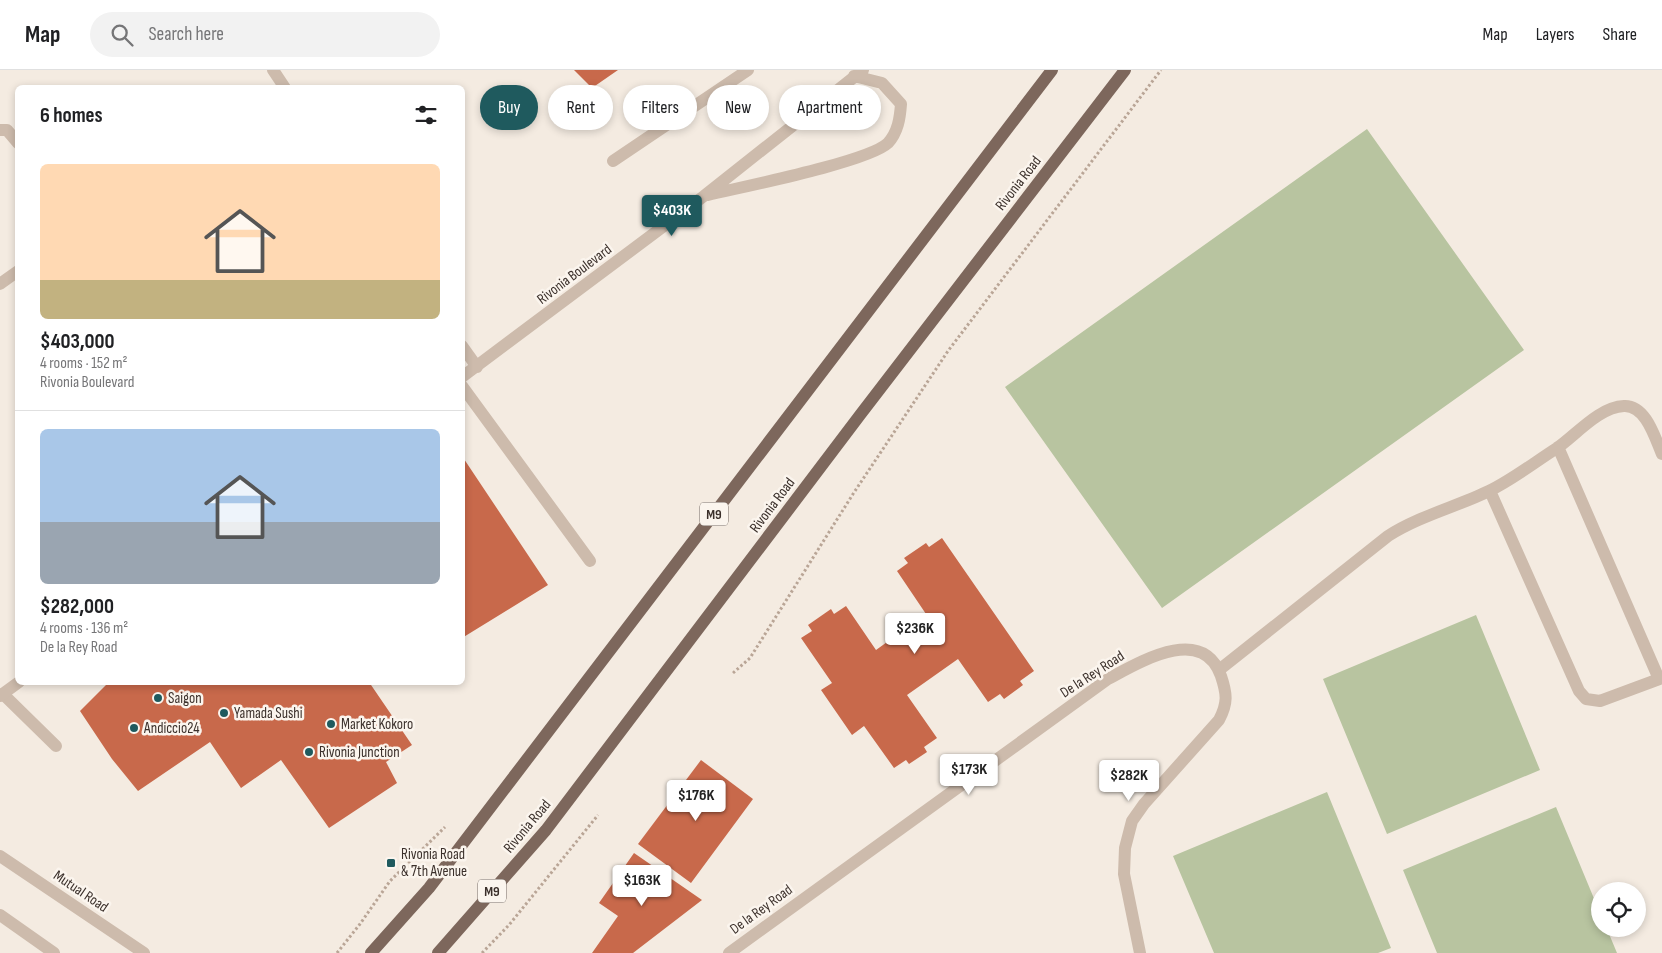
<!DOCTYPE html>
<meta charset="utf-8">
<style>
:root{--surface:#fff;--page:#f2f2f2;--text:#202124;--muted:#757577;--line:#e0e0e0;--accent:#1f5a5e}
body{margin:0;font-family:"Sofia Sans Condensed",sans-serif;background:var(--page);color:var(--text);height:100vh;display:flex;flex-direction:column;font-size:19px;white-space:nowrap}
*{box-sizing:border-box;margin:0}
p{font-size:16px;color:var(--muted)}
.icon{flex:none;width:28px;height:28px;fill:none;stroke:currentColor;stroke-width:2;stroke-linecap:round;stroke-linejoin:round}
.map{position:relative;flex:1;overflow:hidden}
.side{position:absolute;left:15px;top:15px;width:450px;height:600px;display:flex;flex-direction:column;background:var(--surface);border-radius:8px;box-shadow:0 2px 8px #0003}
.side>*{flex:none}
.top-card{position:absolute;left:480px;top:15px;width:475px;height:45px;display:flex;gap:10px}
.tools{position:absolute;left:1591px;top:812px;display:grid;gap:10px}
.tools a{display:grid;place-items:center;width:55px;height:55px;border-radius:50%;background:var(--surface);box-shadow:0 2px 8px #0003;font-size:25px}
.price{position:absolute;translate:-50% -42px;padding:0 11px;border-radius:5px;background:#fff;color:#222;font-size:16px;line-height:32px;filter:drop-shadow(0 1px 2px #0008)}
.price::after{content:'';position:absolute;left:50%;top:30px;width:15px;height:11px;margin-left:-8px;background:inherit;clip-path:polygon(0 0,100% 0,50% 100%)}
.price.active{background:var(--accent);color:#fff}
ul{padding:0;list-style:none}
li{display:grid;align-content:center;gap:10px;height:265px;padding:0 25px}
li+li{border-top:1px solid var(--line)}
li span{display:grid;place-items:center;height:155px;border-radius:8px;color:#555}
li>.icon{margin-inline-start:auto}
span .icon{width:90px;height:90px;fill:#fffc;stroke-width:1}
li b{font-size:21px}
h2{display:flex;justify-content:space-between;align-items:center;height:60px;padding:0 25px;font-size:21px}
.tag{padding:0 18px;border-radius:22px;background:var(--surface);box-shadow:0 2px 8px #0003;font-size:18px;line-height:45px}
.tag.active{background:var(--accent);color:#fff}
header{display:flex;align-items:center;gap:30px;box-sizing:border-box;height:70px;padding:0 25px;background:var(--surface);border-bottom:1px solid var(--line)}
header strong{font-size:24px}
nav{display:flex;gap:28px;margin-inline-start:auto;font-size:18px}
.search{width:350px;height:45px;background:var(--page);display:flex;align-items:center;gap:12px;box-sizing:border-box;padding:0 18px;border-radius:28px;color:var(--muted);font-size:19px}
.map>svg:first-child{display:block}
.green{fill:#b8c4a0}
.building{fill:#c8694b}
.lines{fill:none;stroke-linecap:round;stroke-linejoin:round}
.path{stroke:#b9a596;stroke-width:3;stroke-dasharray:2.5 2.5;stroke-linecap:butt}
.lane{stroke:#cdbbac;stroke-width:12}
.street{stroke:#cdbbac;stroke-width:12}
.primary{stroke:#7d675c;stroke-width:12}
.poi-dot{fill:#1f5a5e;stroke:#fbf5ee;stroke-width:2}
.labels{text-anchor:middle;stroke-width:5;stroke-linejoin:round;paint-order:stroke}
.shield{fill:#fbf5ee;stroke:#756b66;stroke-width:1}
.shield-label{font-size:14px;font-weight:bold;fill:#3b302b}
.street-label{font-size:15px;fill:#3b302b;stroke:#fbf5ee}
.poi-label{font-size:15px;fill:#3b302b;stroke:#fbf5ee;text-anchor:start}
</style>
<header>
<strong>Map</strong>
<div class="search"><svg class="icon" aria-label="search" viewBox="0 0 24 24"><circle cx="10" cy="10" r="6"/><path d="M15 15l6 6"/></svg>Search here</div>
<nav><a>Map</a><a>Layers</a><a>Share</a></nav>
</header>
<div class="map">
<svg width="1662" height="883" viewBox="0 0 1662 883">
<rect width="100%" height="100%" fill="#f4ebe1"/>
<path class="green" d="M 1367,59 L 1524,280 L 1162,538 L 1005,317 Z
M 1476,545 L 1540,700 L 1387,764 L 1323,609 Z
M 1327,722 L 1391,878 L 1378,883 L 1214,883 L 1173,786 Z
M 1556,737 L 1600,843 L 1600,859 L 1607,859 L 1617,883 L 1437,883 L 1403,800 Z"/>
<path class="building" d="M 574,0 L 618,0 L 592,18 Z
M 462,386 L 548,515 L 462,568 Z
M 942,468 L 1034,601 L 1020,611 L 1023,615 L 1004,629 L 1000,624 L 988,632 L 958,589 L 907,625 L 937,668 L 924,677 L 927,682 L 909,694 L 906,690 L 894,698 L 864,656 L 852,665 L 821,620 L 832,613 L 801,568 L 812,561 L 808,555 L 831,539 L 834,544 L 846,536 L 876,580 L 926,544 L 897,501 L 908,493 L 904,488 L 926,473 L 929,477 Z
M 109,612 L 369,612 L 412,675 L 386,692 L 397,713 L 329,758 L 281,690 L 241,718 L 210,672 L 138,721 L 112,689 L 80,641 Z
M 701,690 L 753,729 L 691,813 L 638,774 Z
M 634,783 L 702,830 L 633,883 L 592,883 L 618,846 L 599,833 Z"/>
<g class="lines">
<path class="path" d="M 733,603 L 750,588 L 853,424 L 948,281 L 1161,0
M 337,883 L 360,854 L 390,811 L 445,757
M 482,883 L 509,855 L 598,745"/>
<path class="lane" d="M 0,60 L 7,60 L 18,73
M 613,91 L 748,0
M 0,214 L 18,201
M 462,316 L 590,491
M 1558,377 L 1659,609
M 1490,421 L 1579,621 L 1586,629 L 1600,631 L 1662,608
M 1219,600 L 1388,466 C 1419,446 1456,437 1489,421 C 1512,410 1535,392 1557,378 C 1576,365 1599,337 1624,336 C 1646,335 1655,368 1662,384
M 3,624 L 56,676"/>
<path class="street" d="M 273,0 L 285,18
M 708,125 C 741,117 868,92 888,73 C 898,62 900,48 901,34 L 882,13 L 854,6
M 462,276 L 477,297
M 462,307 L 704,126 L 863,0
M 0,626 L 19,612
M 0,786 L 144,883
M 0,845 L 54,883
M 729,883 L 1108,609 C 1140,592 1202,554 1221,606 C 1227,624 1228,633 1219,650 L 1144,734 L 1132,751 L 1125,778 L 1124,804 L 1140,883"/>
<path class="primary" d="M 371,883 L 429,818 L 1052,0
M 438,883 L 546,760 L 860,345 L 1125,0"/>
</g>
<g class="poi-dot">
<circle cx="158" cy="628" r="5"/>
<circle cx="224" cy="643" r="5"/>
<circle cx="331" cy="654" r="5"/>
<circle cx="134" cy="658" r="5"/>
<circle cx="309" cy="682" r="5"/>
<rect x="386" y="788" width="10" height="10" rx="2.5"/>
</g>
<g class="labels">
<g class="shield">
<rect x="700" y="432.5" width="28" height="23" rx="4"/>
<rect x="478" y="809.5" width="28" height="23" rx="4"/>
</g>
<g class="shield-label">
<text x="714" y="449">M9</text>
<text x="492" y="826">M9</text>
</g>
<g class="street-label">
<text transform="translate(1018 113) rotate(-52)" y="5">Rivonia Road</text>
<text transform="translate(574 204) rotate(-37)" y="5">Rivonia Boulevard</text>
<text transform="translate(772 435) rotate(-53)" y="5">Rivonia Road</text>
<text transform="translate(1092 604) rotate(-33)" y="5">De la Rey Road</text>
<text transform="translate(527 756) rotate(-50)" y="5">Rivonia Road</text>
<text transform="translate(81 821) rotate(34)" y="5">Mutual Road</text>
<text transform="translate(761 839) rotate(-36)" y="5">De la Rey Road</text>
</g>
<g class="poi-label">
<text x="168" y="633">Saigon</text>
<text x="234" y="648">Yamada Sushi</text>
<text x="341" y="659">Market Kokoro</text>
<text x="144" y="663">Andiccio24</text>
<text x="319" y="687">Rivonia Junction</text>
<text x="401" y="789">Rivonia Road<tspan x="401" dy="17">&amp; 7th Avenue</tspan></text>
</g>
</g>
</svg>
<div class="tools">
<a><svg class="icon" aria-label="locate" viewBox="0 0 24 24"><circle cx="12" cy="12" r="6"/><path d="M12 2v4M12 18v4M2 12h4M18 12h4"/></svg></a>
</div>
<b class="price active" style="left:672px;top:167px">$403K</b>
<b class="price" style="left:915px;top:585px">$236K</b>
<b class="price" style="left:969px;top:726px">$173K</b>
<b class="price" style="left:1129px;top:732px">$282K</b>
<b class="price" style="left:696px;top:752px">$176K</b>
<b class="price" style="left:642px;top:837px">$163K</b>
<div class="top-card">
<a class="tag active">Buy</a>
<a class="tag">Rent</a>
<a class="tag">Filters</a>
<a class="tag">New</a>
<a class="tag">Apartment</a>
</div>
<section class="side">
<h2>6 homes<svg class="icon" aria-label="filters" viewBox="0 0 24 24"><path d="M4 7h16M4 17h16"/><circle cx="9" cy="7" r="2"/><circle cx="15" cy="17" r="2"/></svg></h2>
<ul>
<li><span style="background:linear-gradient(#ffd9b3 75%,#c2b280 0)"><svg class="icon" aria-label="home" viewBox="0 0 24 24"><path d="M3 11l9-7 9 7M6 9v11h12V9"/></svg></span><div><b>$403,000</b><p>4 rooms · 152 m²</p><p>Rivonia Boulevard</p></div></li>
<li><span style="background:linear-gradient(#a9c7e8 60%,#9aa5b1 0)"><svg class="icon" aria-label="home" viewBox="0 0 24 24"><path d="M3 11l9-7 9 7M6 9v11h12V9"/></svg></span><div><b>$282,000</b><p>4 rooms · 136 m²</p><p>De la Rey Road</p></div></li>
</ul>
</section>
</div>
